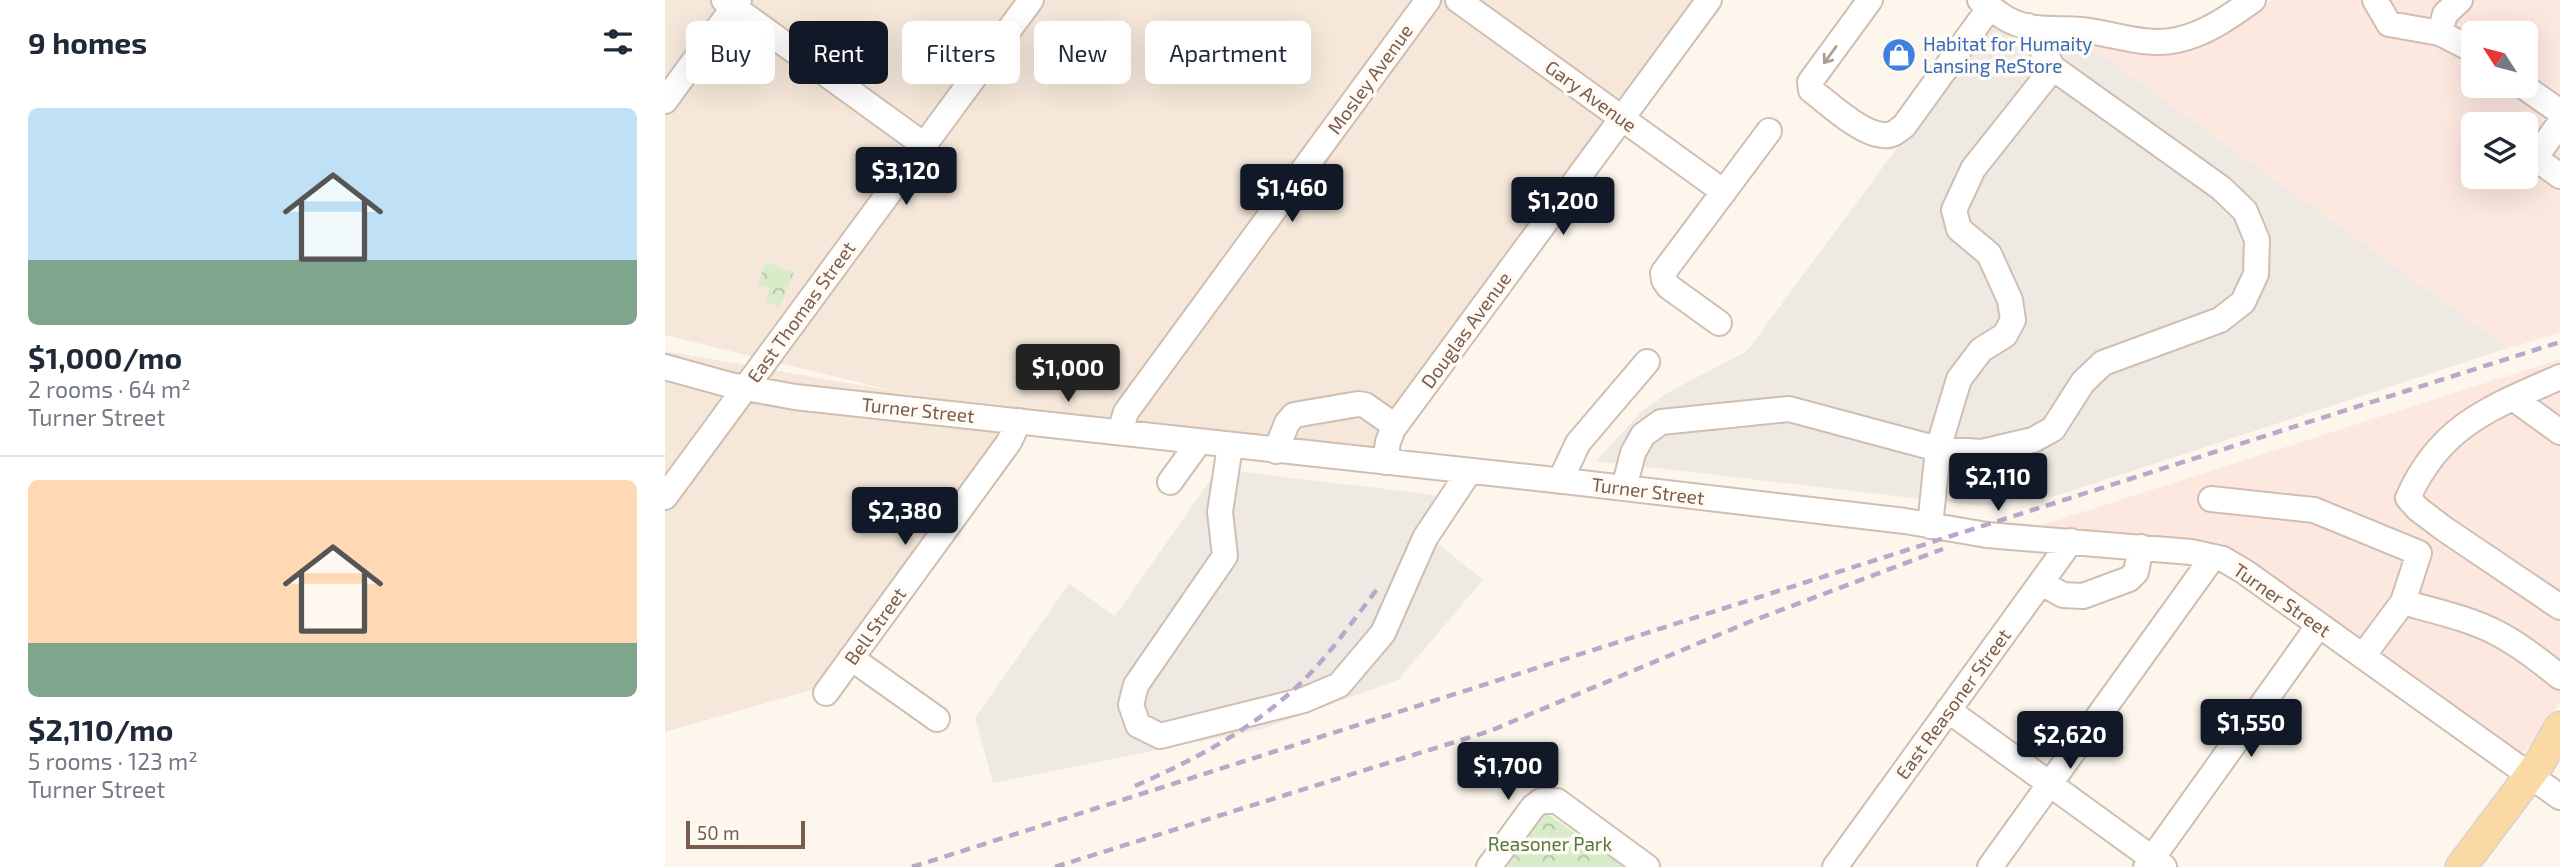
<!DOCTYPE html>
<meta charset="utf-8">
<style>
:root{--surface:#fff;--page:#f2f2f3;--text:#1f2937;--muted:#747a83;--line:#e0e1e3;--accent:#111827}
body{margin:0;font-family:"Exo 2",sans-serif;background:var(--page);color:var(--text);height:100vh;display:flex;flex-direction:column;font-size:26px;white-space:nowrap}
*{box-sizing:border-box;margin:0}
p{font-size:23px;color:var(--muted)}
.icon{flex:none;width:38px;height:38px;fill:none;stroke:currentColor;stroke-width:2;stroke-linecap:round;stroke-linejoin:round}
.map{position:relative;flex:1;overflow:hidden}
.details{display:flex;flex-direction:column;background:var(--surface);width:665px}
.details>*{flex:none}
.hud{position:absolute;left:21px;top:21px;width:665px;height:63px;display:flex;gap:14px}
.needle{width:46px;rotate:306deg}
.buttons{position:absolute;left:1796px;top:21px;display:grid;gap:14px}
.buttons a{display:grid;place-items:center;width:77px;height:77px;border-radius:10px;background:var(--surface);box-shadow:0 7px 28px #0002;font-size:35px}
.scale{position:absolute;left:21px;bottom:18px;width:119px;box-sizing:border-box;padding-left:7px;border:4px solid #7a5c4d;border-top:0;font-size:19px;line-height:24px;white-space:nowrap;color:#7a5c4d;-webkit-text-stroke:5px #fffaf3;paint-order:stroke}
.price{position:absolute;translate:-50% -60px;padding:0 16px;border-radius:7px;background:var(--accent);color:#fff;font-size:23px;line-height:46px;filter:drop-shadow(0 2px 4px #0008)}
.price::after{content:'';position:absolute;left:50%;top:42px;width:21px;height:16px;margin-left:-10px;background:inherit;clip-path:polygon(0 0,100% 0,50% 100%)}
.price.active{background:#222;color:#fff}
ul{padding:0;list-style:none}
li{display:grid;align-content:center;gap:14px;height:371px;padding:0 28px}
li+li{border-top:2px solid var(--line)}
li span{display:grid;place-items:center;height:217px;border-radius:10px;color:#555}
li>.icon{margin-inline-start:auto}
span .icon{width:126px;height:126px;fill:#fffc;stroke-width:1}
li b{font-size:30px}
h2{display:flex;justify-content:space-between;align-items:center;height:84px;padding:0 28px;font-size:30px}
.pill{padding:0 24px;border-radius:10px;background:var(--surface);box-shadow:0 7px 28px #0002;font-size:24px;line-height:63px}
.pill.active{background:var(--accent);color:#fff}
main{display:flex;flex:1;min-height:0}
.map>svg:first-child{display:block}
.residential{fill:#f5e8da}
.commercial{fill:#fde8e0;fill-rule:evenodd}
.industrial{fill:#efe9e4}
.park{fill:url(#park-crowns)}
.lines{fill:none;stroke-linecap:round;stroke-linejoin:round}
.minor-casing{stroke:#d1beb0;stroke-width:28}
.major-casing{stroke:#dad1cd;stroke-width:33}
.minor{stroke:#fff;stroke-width:24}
.major{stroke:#fbd9a5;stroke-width:30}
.rail{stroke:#b9a8c9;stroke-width:4.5;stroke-dasharray:10 7;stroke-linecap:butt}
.oneway{stroke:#af9d94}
.labels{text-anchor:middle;stroke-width:7;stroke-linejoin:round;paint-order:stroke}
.shop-label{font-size:19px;fill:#366cbe;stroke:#fffaf3;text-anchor:start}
.street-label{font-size:19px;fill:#7a5c4d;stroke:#fffaf3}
.park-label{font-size:19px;fill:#537a41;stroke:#fffaf3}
</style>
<main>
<section class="details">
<h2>9 homes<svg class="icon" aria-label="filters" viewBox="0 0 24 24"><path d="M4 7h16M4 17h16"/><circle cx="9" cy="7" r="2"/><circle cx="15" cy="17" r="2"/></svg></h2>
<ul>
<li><span style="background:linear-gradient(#bfe0f5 70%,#7fa58c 0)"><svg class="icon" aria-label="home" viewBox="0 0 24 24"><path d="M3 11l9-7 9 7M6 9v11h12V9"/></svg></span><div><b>$1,000/mo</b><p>2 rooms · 64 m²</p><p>Turner Street</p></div></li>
<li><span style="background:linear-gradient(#ffd9b3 75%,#7fa58c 0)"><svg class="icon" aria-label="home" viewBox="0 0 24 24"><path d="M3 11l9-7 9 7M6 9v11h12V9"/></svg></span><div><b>$2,110/mo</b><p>5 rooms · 123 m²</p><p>Turner Street</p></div></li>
</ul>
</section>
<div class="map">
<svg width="1895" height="867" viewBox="0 0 1895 867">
<defs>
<pattern id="park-crowns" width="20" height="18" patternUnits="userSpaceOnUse" patternTransform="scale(1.75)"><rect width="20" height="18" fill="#d8ecc9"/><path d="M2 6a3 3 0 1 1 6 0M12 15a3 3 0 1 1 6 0" fill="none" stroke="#b4c2a5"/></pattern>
</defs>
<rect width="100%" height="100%" fill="#fdf6ec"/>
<path class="residential" d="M 0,0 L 1041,0 L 720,462 L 455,432 L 261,398 L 354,421 L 160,686 L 0,732 L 0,351 L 229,391 L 0,335 Z"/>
<path class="commercial" d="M 1607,0 L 1895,0 L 1895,333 L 1843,348 L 1416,40 L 1482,53 L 1524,50 L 1550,40 ZM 1808,33 L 1860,33 L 1860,86 L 1808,86 ZM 1808,124 L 1860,124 L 1860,177 L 1808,177 Z
M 1895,359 L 1895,703 L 1858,754 L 1580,555 L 1554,543 L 1368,528 Z"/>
<path class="industrial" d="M 1325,22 L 1338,32 L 1416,40 L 1843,348 L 1390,496 L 1316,506 L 931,461 L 976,412 L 1002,393 L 1082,351 Z
M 553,469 L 771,495 L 755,529 L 818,580 L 733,680 L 597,729 L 328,783 L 310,718 L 404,584 L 450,616 Z"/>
<path class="park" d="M 101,262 L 129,272 L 114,307 L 101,301 L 105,288 L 93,284 Z
M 880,812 L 959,867 L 840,867 Z"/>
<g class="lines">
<g class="minor-casing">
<path id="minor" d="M 59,0 L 259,145
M 793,0 L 1059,192
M 1205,0 L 1145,82 L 1146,90 C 1163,103 1197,135 1219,135 C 1228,136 1232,131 1239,126 L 1325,7
M 1315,0 C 1325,7 1335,16 1346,21 C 1368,32 1393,28 1416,30 C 1448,33 1480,47 1512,40 C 1541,34 1564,17 1588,0
M 1710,0 L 1724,24 L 1775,33 L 1808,50
M 1775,33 L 1780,14 L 1795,0
M 1858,86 L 1895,112
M 0,101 L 74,0
M 1895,123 L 1870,158 L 1895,176
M 1054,323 L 1004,287 L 999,280 L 998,273 L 1104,131
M 0,367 L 65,385 L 130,397 L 908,482 L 1240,521 L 1322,535 L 1526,552 L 1558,559 L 1580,572 L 1895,797
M 1895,377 C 1827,407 1775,425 1743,498 L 1753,509 L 1778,528 L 1895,607
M 1848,398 L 1895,432
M 455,432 L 461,412 L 763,0
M 565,446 L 555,512 L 560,556 L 471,685 L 466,705 L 473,725 L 495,736 L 639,700 L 674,685 L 718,633 L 760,538 L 804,472
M 611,451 L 622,423 L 629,415 L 693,404 L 700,405 L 730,426
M 720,462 L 723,442 L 728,429 L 1044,0
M 895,481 L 913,443 L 982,362
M 505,482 L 534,442
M 959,488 L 968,453 L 978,435 L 996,422 L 1124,409 L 1273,449 L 1317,452 L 1368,440 L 1388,429 L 1418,382 L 1438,363 L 1555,320 L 1578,302 L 1591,274 L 1592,240 L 1580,211 L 1556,188 L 1388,68 L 1363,26
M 0,497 L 366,0
M 1546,499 L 1649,510 L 1754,553 L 1738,602 L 1698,656
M 1265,526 L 1273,449 L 1294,379 L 1316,350 L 1340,335 L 1348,320 L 1345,300 L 1324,254 L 1294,229 L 1289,210 L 1308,169 L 1388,68
M 1376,583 L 1398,595 L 1418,596 L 1464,579 L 1471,572 L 1476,547
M 1738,602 C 1769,611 1803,618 1832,633 C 1855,645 1875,661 1895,677
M 186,658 L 272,719
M 161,693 L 344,442 L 354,421
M 1283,710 L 1499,867
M 824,867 L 868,807 L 876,801 L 892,801 L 982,867
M 1170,867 L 1406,541
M 1325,867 L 1548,557
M 1481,867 L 1654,625"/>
</g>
<g class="major-casing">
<path id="major" d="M 1796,867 L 1875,762 L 1895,727"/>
</g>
<use href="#minor" class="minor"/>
<use href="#major" class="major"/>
<path class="rail" d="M 470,786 C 538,756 603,721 653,665 C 674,641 693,614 713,588
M 247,867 L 1895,342
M 390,867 L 825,731 L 1084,622 L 1278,549"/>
</g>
<defs><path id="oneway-shaft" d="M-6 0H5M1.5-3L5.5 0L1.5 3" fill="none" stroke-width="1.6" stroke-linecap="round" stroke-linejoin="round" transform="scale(1.75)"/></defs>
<use class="oneway" href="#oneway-shaft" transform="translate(1165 55) rotate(126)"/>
<defs>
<g id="shop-disc" transform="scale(1.75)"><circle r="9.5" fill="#3f7fe0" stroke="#fffaf3"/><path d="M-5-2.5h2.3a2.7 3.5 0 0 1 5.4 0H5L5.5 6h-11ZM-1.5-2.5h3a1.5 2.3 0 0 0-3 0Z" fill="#fff"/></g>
</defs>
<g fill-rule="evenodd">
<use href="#shop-disc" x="1234" y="55"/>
</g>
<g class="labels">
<g class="shop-label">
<text x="1258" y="51">Habitat for Humaity<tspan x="1258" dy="22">Lansing ReStore</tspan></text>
</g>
<g class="street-label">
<text transform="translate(705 79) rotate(-54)" y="7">Mosley Avenue</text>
<text transform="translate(926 96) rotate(36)" y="7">Gary Avenue</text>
<text transform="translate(136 312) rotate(-54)" y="7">East Thomas Street</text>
<text transform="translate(801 330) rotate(-54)" y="7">Douglas Avenue</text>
<text transform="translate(253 410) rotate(6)" y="7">Turner Street</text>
<text transform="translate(983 491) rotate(7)" y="7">Turner Street</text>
<text transform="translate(1617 600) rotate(35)" y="7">Turner Street</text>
<text transform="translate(210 626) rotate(-54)" y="7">Bell Street</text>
<text transform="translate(1288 704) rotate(-54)" y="7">East Reasoner Street</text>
</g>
<g class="park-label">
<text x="885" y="851">Reasoner Park</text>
</g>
</g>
</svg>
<div class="buttons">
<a><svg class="needle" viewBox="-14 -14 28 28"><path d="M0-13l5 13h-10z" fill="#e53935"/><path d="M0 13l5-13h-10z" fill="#747a83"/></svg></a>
<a><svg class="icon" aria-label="layers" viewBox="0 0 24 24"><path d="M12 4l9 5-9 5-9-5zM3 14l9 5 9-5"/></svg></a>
</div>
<div class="scale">50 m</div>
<b class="price" style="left:241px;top:207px">$3,120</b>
<b class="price" style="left:627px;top:224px">$1,460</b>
<b class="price" style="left:898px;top:237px">$1,200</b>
<b class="price active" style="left:403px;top:404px">$1,000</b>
<b class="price" style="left:1333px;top:513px">$2,110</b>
<b class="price" style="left:240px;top:547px">$2,380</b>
<b class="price" style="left:1586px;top:759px">$1,550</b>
<b class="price" style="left:1405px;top:771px">$2,620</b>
<b class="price" style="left:843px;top:802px">$1,700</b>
<div class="hud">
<a class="pill">Buy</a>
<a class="pill active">Rent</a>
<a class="pill">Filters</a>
<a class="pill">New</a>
<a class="pill">Apartment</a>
</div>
</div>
</main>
